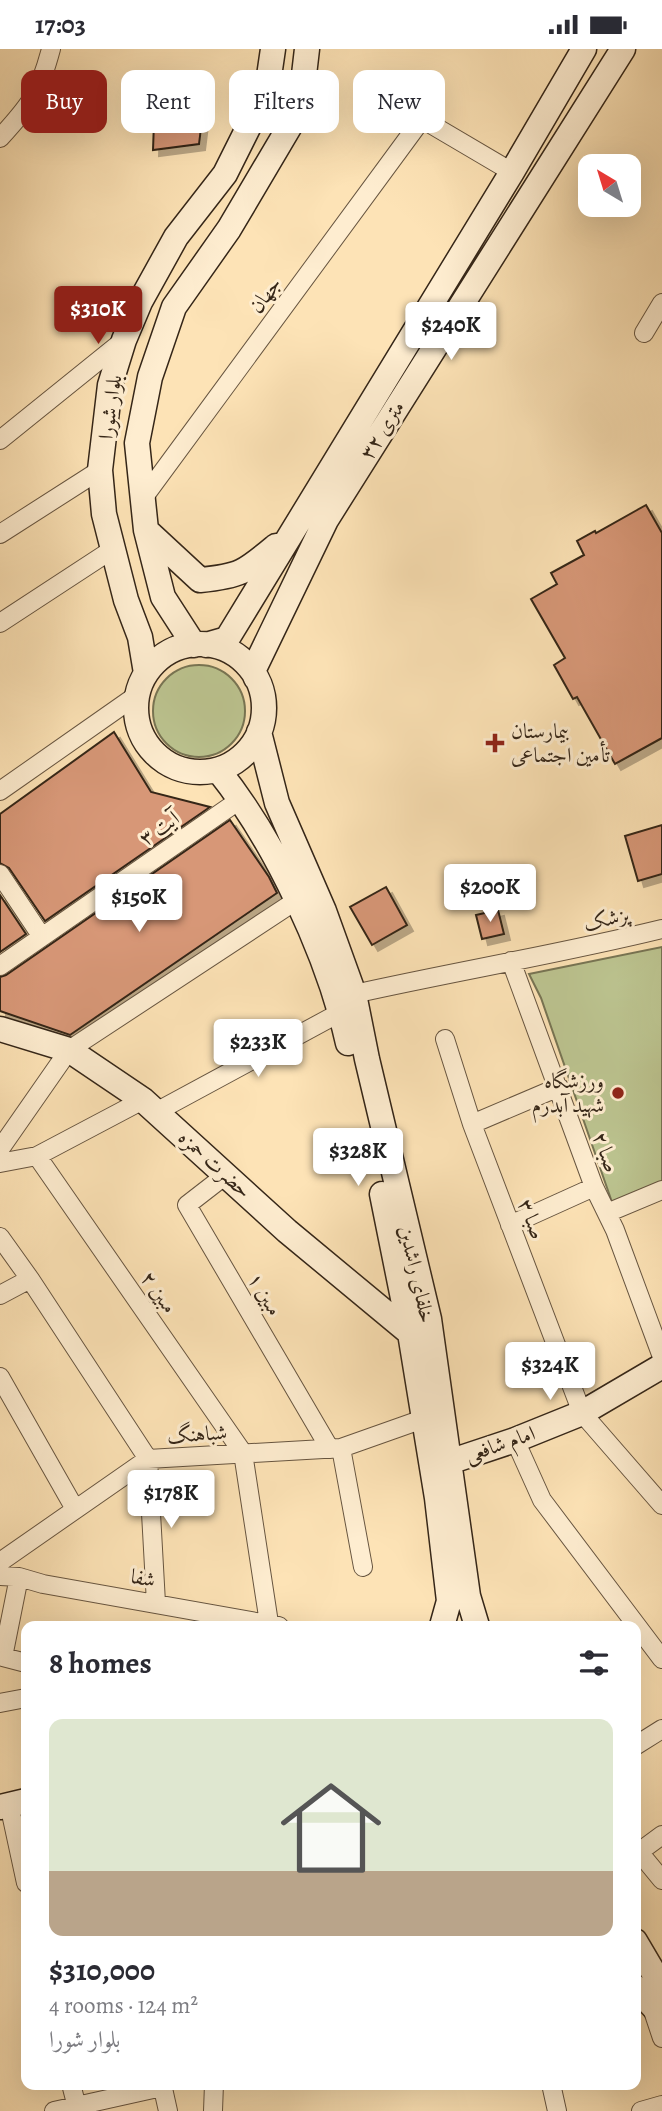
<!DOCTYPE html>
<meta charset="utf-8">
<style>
:root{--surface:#fff;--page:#f7f7f7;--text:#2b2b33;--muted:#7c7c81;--line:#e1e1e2;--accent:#8f2418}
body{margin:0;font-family:Alegreya,Amiri,serif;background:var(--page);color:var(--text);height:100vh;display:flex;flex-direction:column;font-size:26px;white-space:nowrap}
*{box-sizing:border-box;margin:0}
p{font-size:23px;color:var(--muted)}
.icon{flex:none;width:38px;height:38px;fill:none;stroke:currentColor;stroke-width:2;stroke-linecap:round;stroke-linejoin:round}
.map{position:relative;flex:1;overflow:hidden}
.panel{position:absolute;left:21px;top:1572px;width:620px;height:469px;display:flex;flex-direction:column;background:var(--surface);border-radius:14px;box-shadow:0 7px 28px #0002}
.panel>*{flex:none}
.hud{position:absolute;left:21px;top:21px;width:621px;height:63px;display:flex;gap:14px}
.needle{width:46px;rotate:322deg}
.buttons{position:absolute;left:578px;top:105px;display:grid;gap:14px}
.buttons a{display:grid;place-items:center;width:63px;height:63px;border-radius:14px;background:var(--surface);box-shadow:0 7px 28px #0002;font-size:35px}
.price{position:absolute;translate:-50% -60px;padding:0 16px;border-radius:7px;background:#fff;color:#222;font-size:23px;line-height:46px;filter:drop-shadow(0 2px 4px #0008)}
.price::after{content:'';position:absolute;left:50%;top:42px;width:21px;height:16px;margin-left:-10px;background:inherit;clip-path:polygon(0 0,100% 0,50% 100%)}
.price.active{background:var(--accent);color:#fff}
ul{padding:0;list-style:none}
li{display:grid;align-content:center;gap:14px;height:371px;padding:0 28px}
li+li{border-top:2px solid var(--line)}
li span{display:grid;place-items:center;height:217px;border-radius:14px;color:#555}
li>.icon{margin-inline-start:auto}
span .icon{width:126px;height:126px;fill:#fffc;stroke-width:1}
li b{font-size:30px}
h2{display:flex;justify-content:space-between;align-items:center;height:84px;padding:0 28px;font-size:30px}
.tag{padding:0 24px;border-radius:14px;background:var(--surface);box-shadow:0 7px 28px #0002;font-size:24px;line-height:63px}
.tag.active{background:var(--accent);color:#fff}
.status{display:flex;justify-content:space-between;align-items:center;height:49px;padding:0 35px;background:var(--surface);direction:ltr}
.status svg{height:19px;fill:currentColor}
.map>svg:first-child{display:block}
.green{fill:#bcc490;stroke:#787554;stroke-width:2}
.building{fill:#d79777;stroke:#352618;stroke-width:2;filter:url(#shadow)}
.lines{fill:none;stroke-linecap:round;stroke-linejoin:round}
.street-casing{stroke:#675540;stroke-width:20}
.secondary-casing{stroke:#352618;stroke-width:27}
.street{stroke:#feedd0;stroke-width:18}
.secondary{stroke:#feedd0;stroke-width:24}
.poi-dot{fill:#8f2418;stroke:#feedd0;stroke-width:2.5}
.labels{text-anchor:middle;stroke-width:6;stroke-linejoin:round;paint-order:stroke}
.street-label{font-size:21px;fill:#352618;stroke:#feedd0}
.poi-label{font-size:21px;fill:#352618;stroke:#feedd0;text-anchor:start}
</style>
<div class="status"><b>17:03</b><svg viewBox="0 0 49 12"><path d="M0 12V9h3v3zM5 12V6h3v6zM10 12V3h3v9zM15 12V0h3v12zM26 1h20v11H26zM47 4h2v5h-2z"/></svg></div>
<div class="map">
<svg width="662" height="2062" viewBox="0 0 662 2062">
<defs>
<filter id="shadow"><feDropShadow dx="6" dy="6" stdDeviation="0" flood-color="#0004"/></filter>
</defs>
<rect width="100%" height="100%" fill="#fde3b6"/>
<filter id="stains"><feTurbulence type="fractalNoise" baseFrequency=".00286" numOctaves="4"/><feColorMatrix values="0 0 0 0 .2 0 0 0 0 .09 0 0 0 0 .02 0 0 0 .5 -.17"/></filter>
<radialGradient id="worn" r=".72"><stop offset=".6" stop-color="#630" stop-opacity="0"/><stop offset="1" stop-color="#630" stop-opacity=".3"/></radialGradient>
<path class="green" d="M153 662a46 46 0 1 1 92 0a46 46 0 1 1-92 0Z
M 662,898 L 662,1138 L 613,1156 L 541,949 L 529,925 Z"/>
<path class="building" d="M 202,71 L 199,95 L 153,101 L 154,73 Z
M 646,456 L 662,484 L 662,689 L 615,715 L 577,648 L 573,650 L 554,616 L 565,609 L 531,550 L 557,535 L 551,524 L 584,506 L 577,492 L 595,482 L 596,484 Z
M 114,683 L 151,743 L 210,758 L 45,872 L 9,819 L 0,814 L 0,765 Z
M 230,771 L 269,828 L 277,844 L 70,986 L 0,962 L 0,928 L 6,926 Z
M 662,776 L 662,825 L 638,832 L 625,787 Z
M 386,838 L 407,876 L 372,896 L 350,858 Z
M 0,846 L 26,885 L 0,903 Z
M 498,861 L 504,885 L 482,890 L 476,866 Z"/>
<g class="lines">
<g class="street-casing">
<path id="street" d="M 0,89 C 31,55 39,45 51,0
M 644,284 L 662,254
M 0,391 L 124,291
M 144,448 L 422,70 L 512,123
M 0,485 L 100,421
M 0,574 L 113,500
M 0,742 L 137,646
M 0,825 L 42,888
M 511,912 L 594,1138 L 615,1181 L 662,1308
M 0,917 L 241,750
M 354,945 C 457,922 560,905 662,880
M 445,990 L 472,1075 L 582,1364 L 662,1456
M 156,1063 L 341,963
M 472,1075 L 559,1038
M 0,1100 L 69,1001 L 297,851
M 37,1107 L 243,1404 L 269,1574
M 0,1114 L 37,1107 L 143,1051
M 227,1125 L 187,1156 L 330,1400
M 607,1164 L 662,1141
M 510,1176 L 594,1138
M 0,1188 L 30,1230 L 148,1410 L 156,1554
M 0,1246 L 30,1230
M 0,1328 L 75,1460
M 515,1391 L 542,1451 L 662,1610
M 341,1399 L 363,1518
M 0,1513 L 148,1410 L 341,1399 L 423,1370
M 0,1527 L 19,1528 L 43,1535 L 279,1577
M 19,1528 L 3,1608 L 26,1614
M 0,1654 L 26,1649
M 635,1697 L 662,1680
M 9,1755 L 26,1834
M 662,1786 L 639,1803 L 662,1831
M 652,1959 L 662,1989
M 71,2035 L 78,2062
M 162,2035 L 168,2062
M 551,2035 L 557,2062
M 54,2062 L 162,2038
M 213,2062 L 214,2035
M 641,2062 L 662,2056"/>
</g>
<g class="secondary-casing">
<path id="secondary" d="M 146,481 L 200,531 C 241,527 245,523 276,497
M136 659a64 64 0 1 1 128 0a64 64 0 1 1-128 0Z
M 194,596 L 163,548 L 146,481 L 137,394 L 150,328 L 174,258 L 229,180 L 300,60 L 307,0
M 206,596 L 227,590 L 512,123 L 584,0
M 146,624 L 140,588 L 126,551 L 104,465 L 100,421 L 110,336 L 124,291 L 140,253 L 176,188 L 225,125 L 267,41 L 273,0
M 256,629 L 253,622 L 326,471 L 623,0
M 259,683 L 277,754 L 324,862 L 354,945 L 367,1010 L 429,1270 L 468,1547 L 477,1577
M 218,721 C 275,792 328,905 348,994
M 0,980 L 69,1001 L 143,1051 L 287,1182 L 410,1284
M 382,1145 L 410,1284 L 437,1449 L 449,1552 L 442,1577
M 449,1413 L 515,1391 L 582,1364 L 662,1317
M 0,1758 L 26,1752
M 635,1892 L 662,1938
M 635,1938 L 662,1967"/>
</g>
<use href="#street" class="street"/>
<use href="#secondary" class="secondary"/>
</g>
<g class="poi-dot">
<path d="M491.5 683.5h7v7h7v7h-7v7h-7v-7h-7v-7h7z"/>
<circle cx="618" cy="1044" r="7"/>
</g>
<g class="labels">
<g class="street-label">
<text transform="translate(265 246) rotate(-54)" y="7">جهان</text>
<text transform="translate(110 358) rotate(-82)" y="7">بلوار شورا</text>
<text transform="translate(382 381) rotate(-58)" y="7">۳۲ متری</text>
<text transform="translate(159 779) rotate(-35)" y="7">آیت ۳</text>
<text transform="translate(606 870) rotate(-13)" y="7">پزشک</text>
<text transform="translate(606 1103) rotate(70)" y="7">صبا ۲</text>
<text transform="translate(215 1115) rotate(42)" y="7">حضرت حمزه</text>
<text transform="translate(532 1170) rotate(69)" y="7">صبا ۳</text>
<text transform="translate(417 1225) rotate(77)" y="7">خلفای راشدین</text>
<text transform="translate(159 1243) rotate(55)" y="7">مبین ۲</text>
<text transform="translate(265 1245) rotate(59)" y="7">مبین ۱</text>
<text transform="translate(197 1385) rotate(-4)" y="7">شباهنگ</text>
<text transform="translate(500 1395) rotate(-19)" y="7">امام شافعی</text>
<text transform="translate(143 1529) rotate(10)" y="7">شفا</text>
</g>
<g class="poi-label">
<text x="511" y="689">بیمارستان<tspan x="511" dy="24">تأمین اجتماعی</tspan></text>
<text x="604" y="1039" text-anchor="end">ورزشگاه<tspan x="604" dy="24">شهید آبدرم</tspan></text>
</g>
</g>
<rect width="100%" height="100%" filter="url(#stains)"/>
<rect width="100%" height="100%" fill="url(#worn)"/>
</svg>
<div class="buttons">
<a><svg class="needle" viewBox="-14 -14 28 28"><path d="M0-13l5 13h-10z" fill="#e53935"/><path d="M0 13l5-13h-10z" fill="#7c7c81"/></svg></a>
</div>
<b class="price active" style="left:98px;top:297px">$310K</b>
<b class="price" style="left:451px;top:313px">$240K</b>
<b class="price" style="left:490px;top:875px">$200K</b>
<b class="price" style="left:139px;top:885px">$150K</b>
<b class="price" style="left:258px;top:1030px">$233K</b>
<b class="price" style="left:358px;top:1139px">$328K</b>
<b class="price" style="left:550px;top:1353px">$324K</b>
<b class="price" style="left:171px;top:1481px">$178K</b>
<div class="hud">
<a class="tag active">Buy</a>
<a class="tag">Rent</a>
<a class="tag">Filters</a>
<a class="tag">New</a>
</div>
<section class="panel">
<h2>8 homes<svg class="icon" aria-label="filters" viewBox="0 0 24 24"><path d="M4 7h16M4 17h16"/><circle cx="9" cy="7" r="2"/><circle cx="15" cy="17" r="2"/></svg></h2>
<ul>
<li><span style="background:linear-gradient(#dfe7d0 70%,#b9a48a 0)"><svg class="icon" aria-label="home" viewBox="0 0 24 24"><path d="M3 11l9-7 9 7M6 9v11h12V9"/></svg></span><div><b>$310,000</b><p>4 rooms · 124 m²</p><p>بلوار شورا</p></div></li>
</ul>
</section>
</div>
